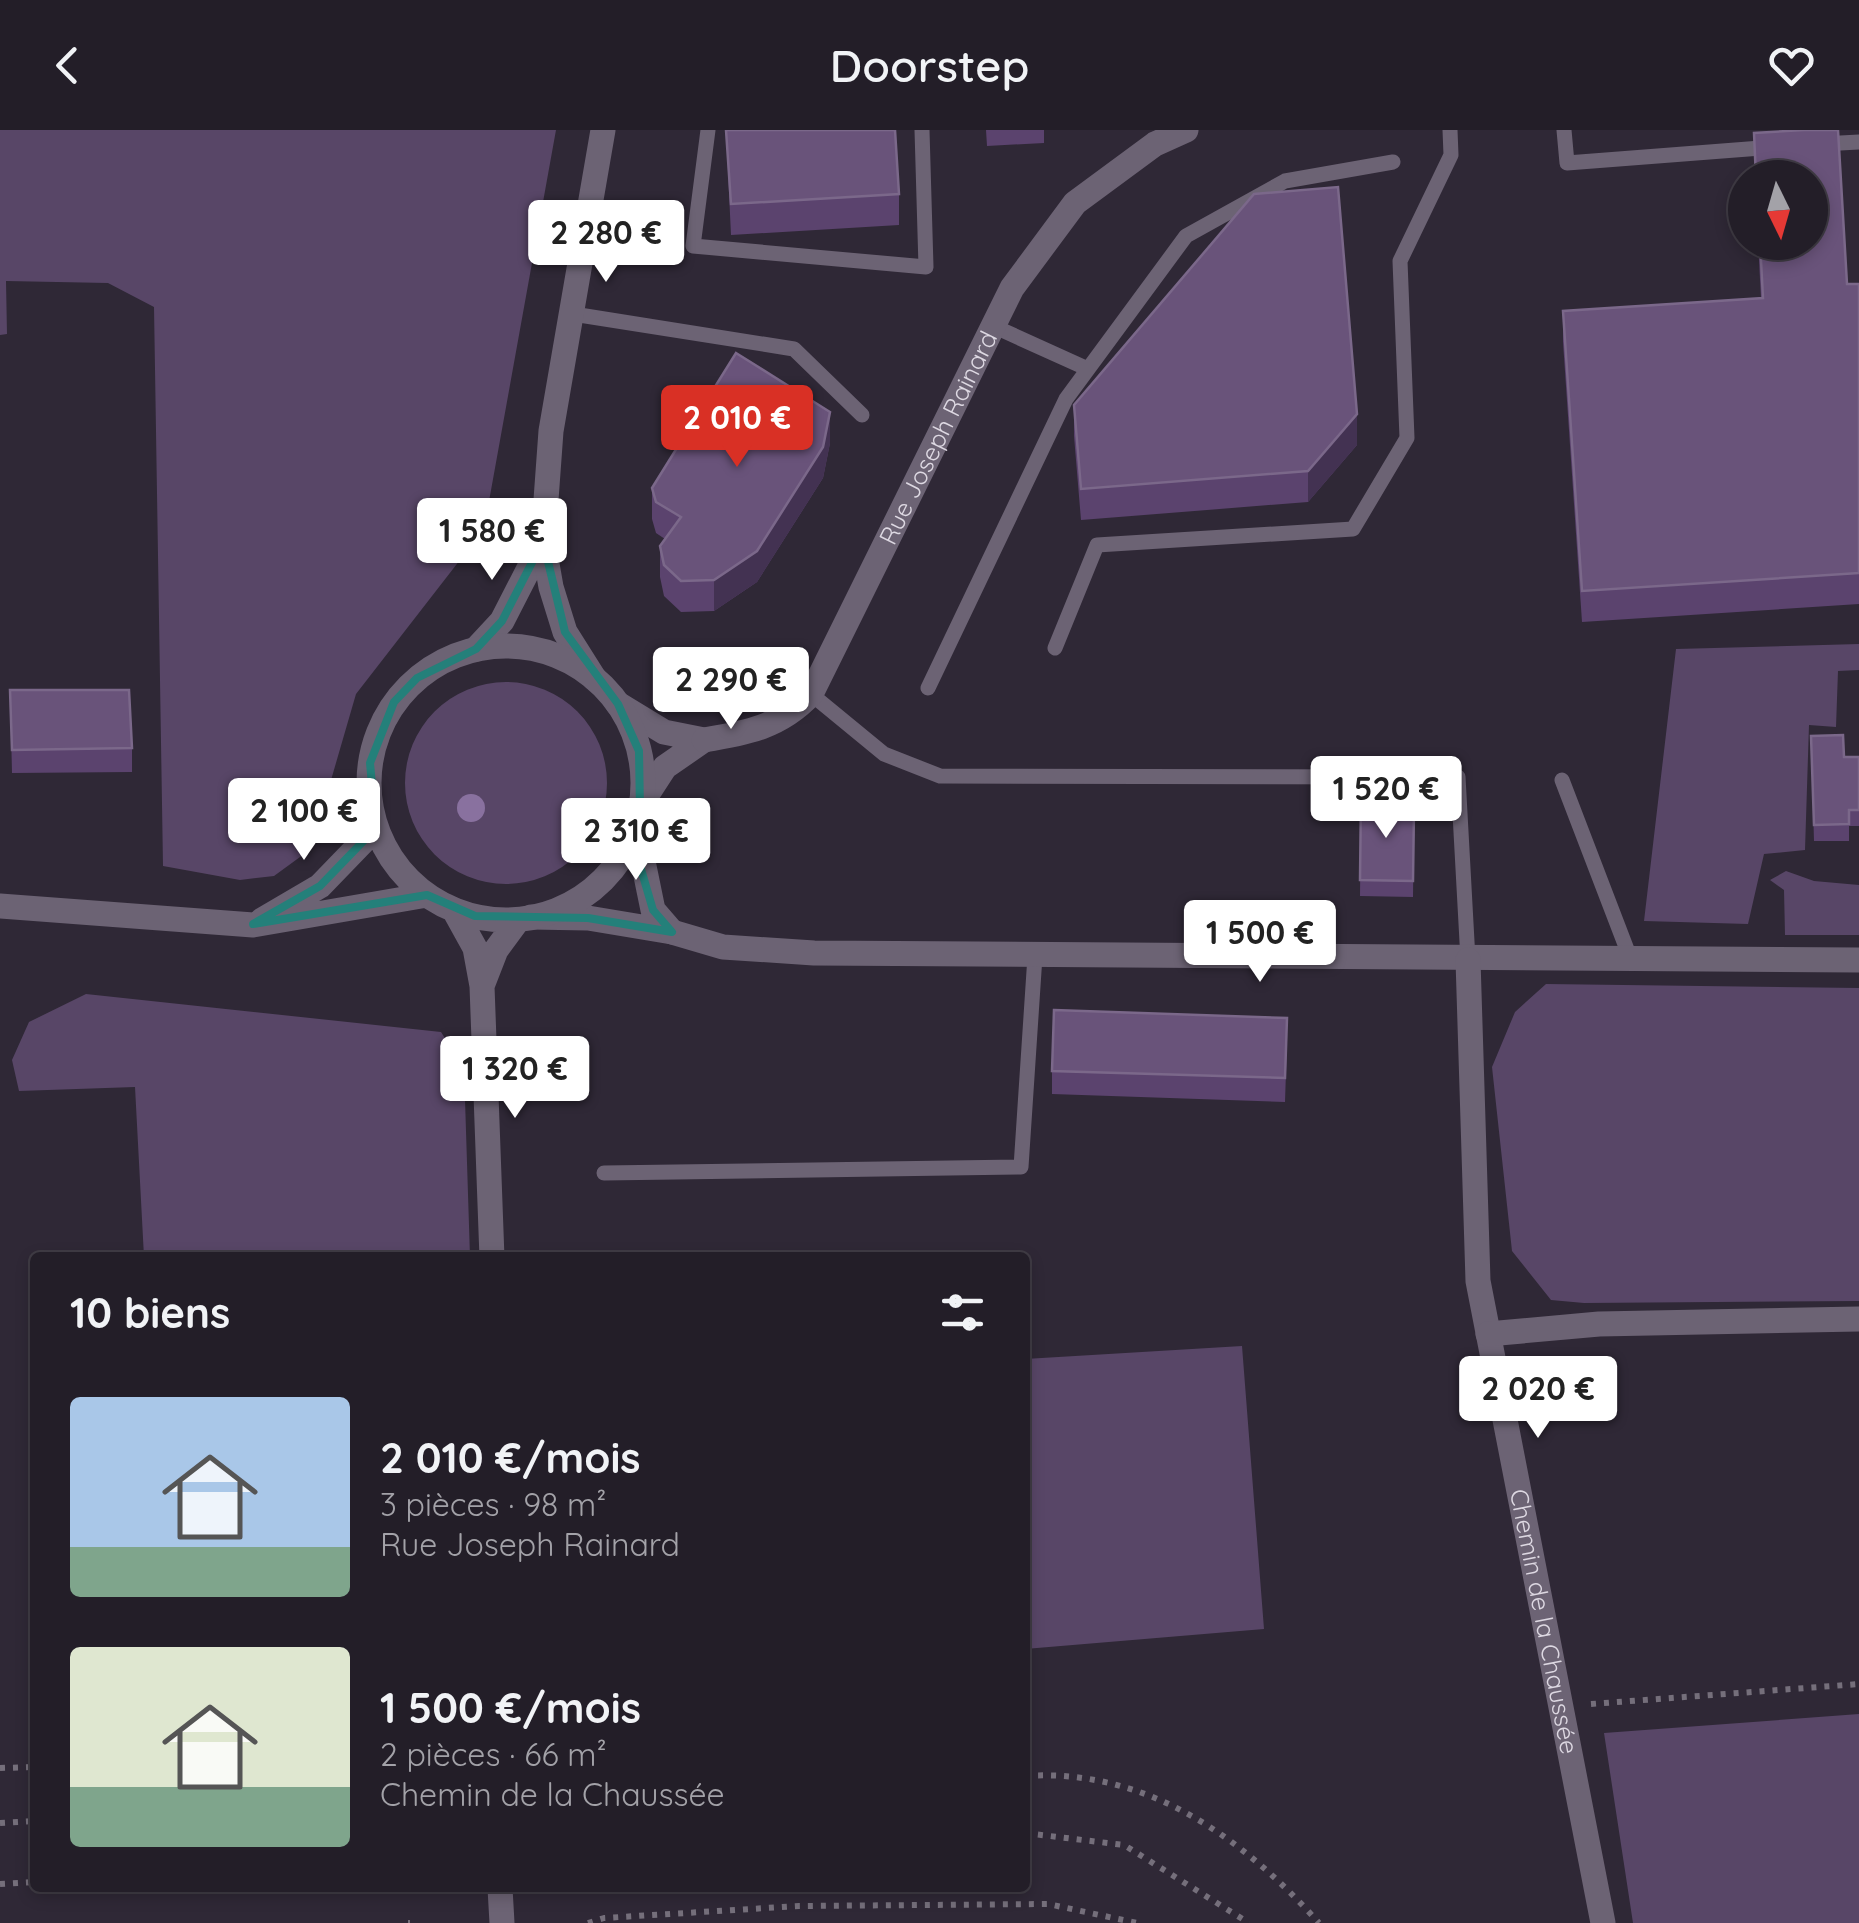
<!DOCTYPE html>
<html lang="fr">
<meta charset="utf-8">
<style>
:root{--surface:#231e28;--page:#2f2b34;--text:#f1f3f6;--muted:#a3a2a8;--line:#403c45;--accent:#d93025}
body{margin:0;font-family:Quicksand,sans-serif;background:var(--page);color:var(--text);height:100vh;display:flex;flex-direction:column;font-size:38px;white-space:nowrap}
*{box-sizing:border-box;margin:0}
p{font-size:32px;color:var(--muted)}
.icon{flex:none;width:55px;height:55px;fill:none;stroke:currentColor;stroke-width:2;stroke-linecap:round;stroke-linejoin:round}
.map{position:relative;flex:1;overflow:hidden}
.panel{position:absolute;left:30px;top:1122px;width:1000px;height:640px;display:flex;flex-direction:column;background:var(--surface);border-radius:10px;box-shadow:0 5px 15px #0003,0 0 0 2px var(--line)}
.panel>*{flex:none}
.needle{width:65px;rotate:175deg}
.buttons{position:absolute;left:1728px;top:30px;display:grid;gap:20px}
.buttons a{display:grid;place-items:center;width:100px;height:100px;border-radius:50%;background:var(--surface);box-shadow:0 5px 15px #0003,0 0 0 2px var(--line);font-size:50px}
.price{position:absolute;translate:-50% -85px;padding:0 22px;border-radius:10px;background:#fff;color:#222;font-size:32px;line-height:65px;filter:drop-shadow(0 2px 5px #0008)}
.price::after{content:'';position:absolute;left:50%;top:60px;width:30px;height:22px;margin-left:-15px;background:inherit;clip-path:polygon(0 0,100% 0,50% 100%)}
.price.selected{background:var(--accent);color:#fff}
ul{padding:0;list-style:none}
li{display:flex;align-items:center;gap:30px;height:250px;padding:0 40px}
li span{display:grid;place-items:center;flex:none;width:280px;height:200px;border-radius:10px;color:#555}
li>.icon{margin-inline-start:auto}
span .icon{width:120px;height:120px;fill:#fffc;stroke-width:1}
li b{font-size:42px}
h2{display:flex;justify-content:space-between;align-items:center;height:120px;padding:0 40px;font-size:42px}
header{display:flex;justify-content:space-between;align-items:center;height:130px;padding:0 40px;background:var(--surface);font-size:45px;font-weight:600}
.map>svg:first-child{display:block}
.green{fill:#584667}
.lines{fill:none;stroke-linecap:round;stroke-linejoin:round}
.path{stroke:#756f7b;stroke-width:6;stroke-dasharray:5 8;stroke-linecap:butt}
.lane{stroke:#6c6374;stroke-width:15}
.street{stroke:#6c6374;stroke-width:25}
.secondary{stroke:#6c6374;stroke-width:25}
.tree{fill:#89719f}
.wall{fill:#5b436e}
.shaded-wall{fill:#433252}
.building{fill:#69537a;stroke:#7b688a;stroke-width:2.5}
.marked{fill:none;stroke:#24807a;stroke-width:8;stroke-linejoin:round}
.labels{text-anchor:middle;stroke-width:9;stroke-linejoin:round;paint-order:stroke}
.street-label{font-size:25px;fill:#ddd8e2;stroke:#261e2c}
</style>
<header><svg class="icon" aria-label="back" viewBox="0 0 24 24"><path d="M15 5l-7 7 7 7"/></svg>Doorstep<svg class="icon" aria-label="heart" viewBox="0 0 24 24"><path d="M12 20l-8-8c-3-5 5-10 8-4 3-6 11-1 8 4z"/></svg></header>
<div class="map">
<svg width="1859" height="1793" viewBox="0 0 1859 1793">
<rect width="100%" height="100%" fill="#2f2836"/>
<path class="green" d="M 0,0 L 556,0 L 484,399 L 356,564 L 311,719 L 274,746 L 240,750 L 163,736 L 154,177 L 108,153 L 6,151 L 7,204 L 0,205 Z
M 1859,514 L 1859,540 L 1838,541 L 1836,597 L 1809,595 L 1805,720 L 1764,724 L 1748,794 L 1644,791 L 1676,519 Z
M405 653a101 101 0 1 1 202 0a101 101 0 1 1-202 0Z
M 1786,741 L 1814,751 L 1859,755 L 1859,805 L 1785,805 L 1784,760 L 1770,750 Z
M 1546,854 L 1859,858 L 1859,1171 L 1584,1173 L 1551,1170 L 1512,1121 L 1492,937 L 1515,882 Z
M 86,864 L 441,902 L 464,938 L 470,1127 L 144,1127 L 135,957 L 19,961 L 12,930 L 29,892 Z
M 1242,1216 L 1264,1499 L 1025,1519 L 1025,1229 Z
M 1859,1584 L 1859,1793 L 1633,1793 L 1604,1603 Z"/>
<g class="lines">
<path class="path" d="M 1591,1574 L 1859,1554
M 0,1638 L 35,1637
M 1025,1646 C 1146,1638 1242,1707 1319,1793
M 0,1693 L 35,1691
M 1025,1703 L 1124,1715 L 1249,1793
M 0,1754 L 35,1752
M 408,1793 L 410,1793
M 588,1793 L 604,1788 L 799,1776 L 1048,1774 L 1137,1793"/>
<path class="lane" d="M 708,0 L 693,116 L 926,137 L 922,0
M 1564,0 L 1567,33 L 1774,17
M 1822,14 L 1859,12
M 573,184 L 794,219 L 862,285
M 993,196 L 1088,239
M 1055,518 L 1097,415 L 1353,399 L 1407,308 L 1400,131 L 1451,25 L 1450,0
M 928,558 L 1066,269 L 1186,106 L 1285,51 L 1393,32
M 811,564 L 884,624 L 940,646 L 1458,647 L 1468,830
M 1562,650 L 1631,830
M 604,1043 L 1021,1037 L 1035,826"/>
<g class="street">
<path d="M 476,519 L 502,491 L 543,411"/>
<path d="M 594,548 L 565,502 L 551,457 L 543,411 L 551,301 L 603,0"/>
<path d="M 618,574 L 664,602 L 704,610 L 665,637 L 641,674"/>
<path id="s1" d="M 704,610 C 747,603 780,597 811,564 L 1012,158 L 1075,73 L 1155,14 L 1186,0"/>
<path d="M 531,787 L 588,788 L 672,802 L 653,780 L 636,697"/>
<path d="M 672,802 L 723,817 L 814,823 L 1859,830"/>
<path id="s2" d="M 1468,830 L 1478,1151 L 1603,1793"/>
<path d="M 1488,1204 L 1599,1194 L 1859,1189"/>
</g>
<path class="secondary" d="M369 653a137 137 0 1 1 274 0a137 137 0 1 1-274 0Z
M 0,776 L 253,795 L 427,765
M 454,780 L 475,818 L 482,856 L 492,1128
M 262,790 L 320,756 L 376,698
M 482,856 L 496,820 L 518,790
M 500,1758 L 502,1793"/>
</g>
<circle class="tree" cx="471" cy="678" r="14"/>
<path class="wall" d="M 726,0 L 899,64 L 899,95 L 731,105 Z
M 986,0 L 1044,0 L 1044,13 L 987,16 Z
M 1804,0 L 1838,0 L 1847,154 L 1859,154 L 1859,474 L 1582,492 L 1563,212 L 1563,181 L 1761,168 L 1758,112 L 1810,112 L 1810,48 L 1754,48 L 1754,3 Z
M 1074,275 L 1357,315 L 1308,372 L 1081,390 L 1074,306 Z
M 830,313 L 823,348 L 757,452 L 714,481 L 681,482 L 664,466 L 660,447 L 660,416 L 665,409 L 656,403 L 652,389 L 652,358 Z
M 10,560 L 132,618 L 132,642 L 12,643 Z
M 1811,606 L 1844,627 L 1859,627 L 1859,696 L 1849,696 L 1849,711 L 1814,711 Z
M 1361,664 L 1386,679 L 1414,679 L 1413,767 L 1360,766 Z
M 1287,911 L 1285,972 L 1052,964 L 1052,941 Z"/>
<path class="shaded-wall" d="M 830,282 L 830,313 L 823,348 L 757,452 L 714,481 L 714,450 Z
M 1357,284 L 1357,315 L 1308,372 L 1308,341 Z"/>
<path class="building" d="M 726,0 L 895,0 L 899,64 L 731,74 Z
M 1804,0 L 1838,0 L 1847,154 L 1859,154 L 1859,443 L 1582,461 L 1563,181 L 1763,168 L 1760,112 L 1810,112 L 1810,48 L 1756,48 L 1754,3 Z
M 1338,57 L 1357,284 L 1308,341 L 1081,359 L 1074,275 L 1254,64 Z
M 736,223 L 830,282 L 823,317 L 757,421 L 714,450 L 681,451 L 664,435 L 660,416 L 681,387 L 656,372 L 652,358 Z
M 10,560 L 129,560 L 132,618 L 12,620 Z
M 1843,605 L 1844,627 L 1859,627 L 1859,680 L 1849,680 L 1849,694 L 1814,695 L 1811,606 Z
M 1361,664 L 1386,665 L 1386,679 L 1414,679 L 1413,751 L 1360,750 Z
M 1054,880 L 1287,888 L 1285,948 L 1052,941 Z"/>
<path class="marked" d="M 543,411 L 565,502 L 618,574 L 639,621 L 641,739 L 653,780 L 672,802 L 588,788 L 475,786 L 427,765 L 253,794 L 320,756 L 376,698 L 370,633 L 394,572 L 417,548 L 476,519 L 502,491 Z"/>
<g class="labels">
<g class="street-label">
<text dy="9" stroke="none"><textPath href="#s1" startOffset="405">Rue Joseph Rainard</textPath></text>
<text dy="9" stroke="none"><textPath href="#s2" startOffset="668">Chemin de la Chaussée</textPath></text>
</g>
</g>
</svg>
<div class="buttons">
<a><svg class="needle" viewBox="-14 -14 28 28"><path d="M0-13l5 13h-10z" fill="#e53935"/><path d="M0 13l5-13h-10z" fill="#a3a2a8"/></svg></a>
</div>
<b class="price" style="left:606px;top:155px">2 280 €</b>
<b class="price selected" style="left:737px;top:340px">2 010 €</b>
<b class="price" style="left:492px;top:453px">1 580 €</b>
<b class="price" style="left:731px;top:602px">2 290 €</b>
<b class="price" style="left:1386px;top:711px">1 520 €</b>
<b class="price" style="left:304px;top:733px">2 100 €</b>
<b class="price" style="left:636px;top:753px">2 310 €</b>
<b class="price" style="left:1260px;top:855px">1 500 €</b>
<b class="price" style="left:515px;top:991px">1 320 €</b>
<b class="price" style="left:1538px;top:1311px">2 020 €</b>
<section class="panel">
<h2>10 biens<svg class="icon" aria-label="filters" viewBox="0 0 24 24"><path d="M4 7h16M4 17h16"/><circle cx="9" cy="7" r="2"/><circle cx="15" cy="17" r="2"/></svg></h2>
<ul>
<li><span style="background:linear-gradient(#a9c7e8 75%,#7fa58c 0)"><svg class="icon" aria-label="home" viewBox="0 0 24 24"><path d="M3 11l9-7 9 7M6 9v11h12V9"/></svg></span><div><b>2 010 €/mois</b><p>3 pièces · 98 m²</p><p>Rue Joseph Rainard</p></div></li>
<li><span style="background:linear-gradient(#dfe7d0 70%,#7fa58c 0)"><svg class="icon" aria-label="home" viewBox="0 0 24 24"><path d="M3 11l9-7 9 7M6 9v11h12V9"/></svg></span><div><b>1 500 €/mois</b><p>2 pièces · 66 m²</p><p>Chemin de la Chaussée</p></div></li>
</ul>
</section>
</div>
